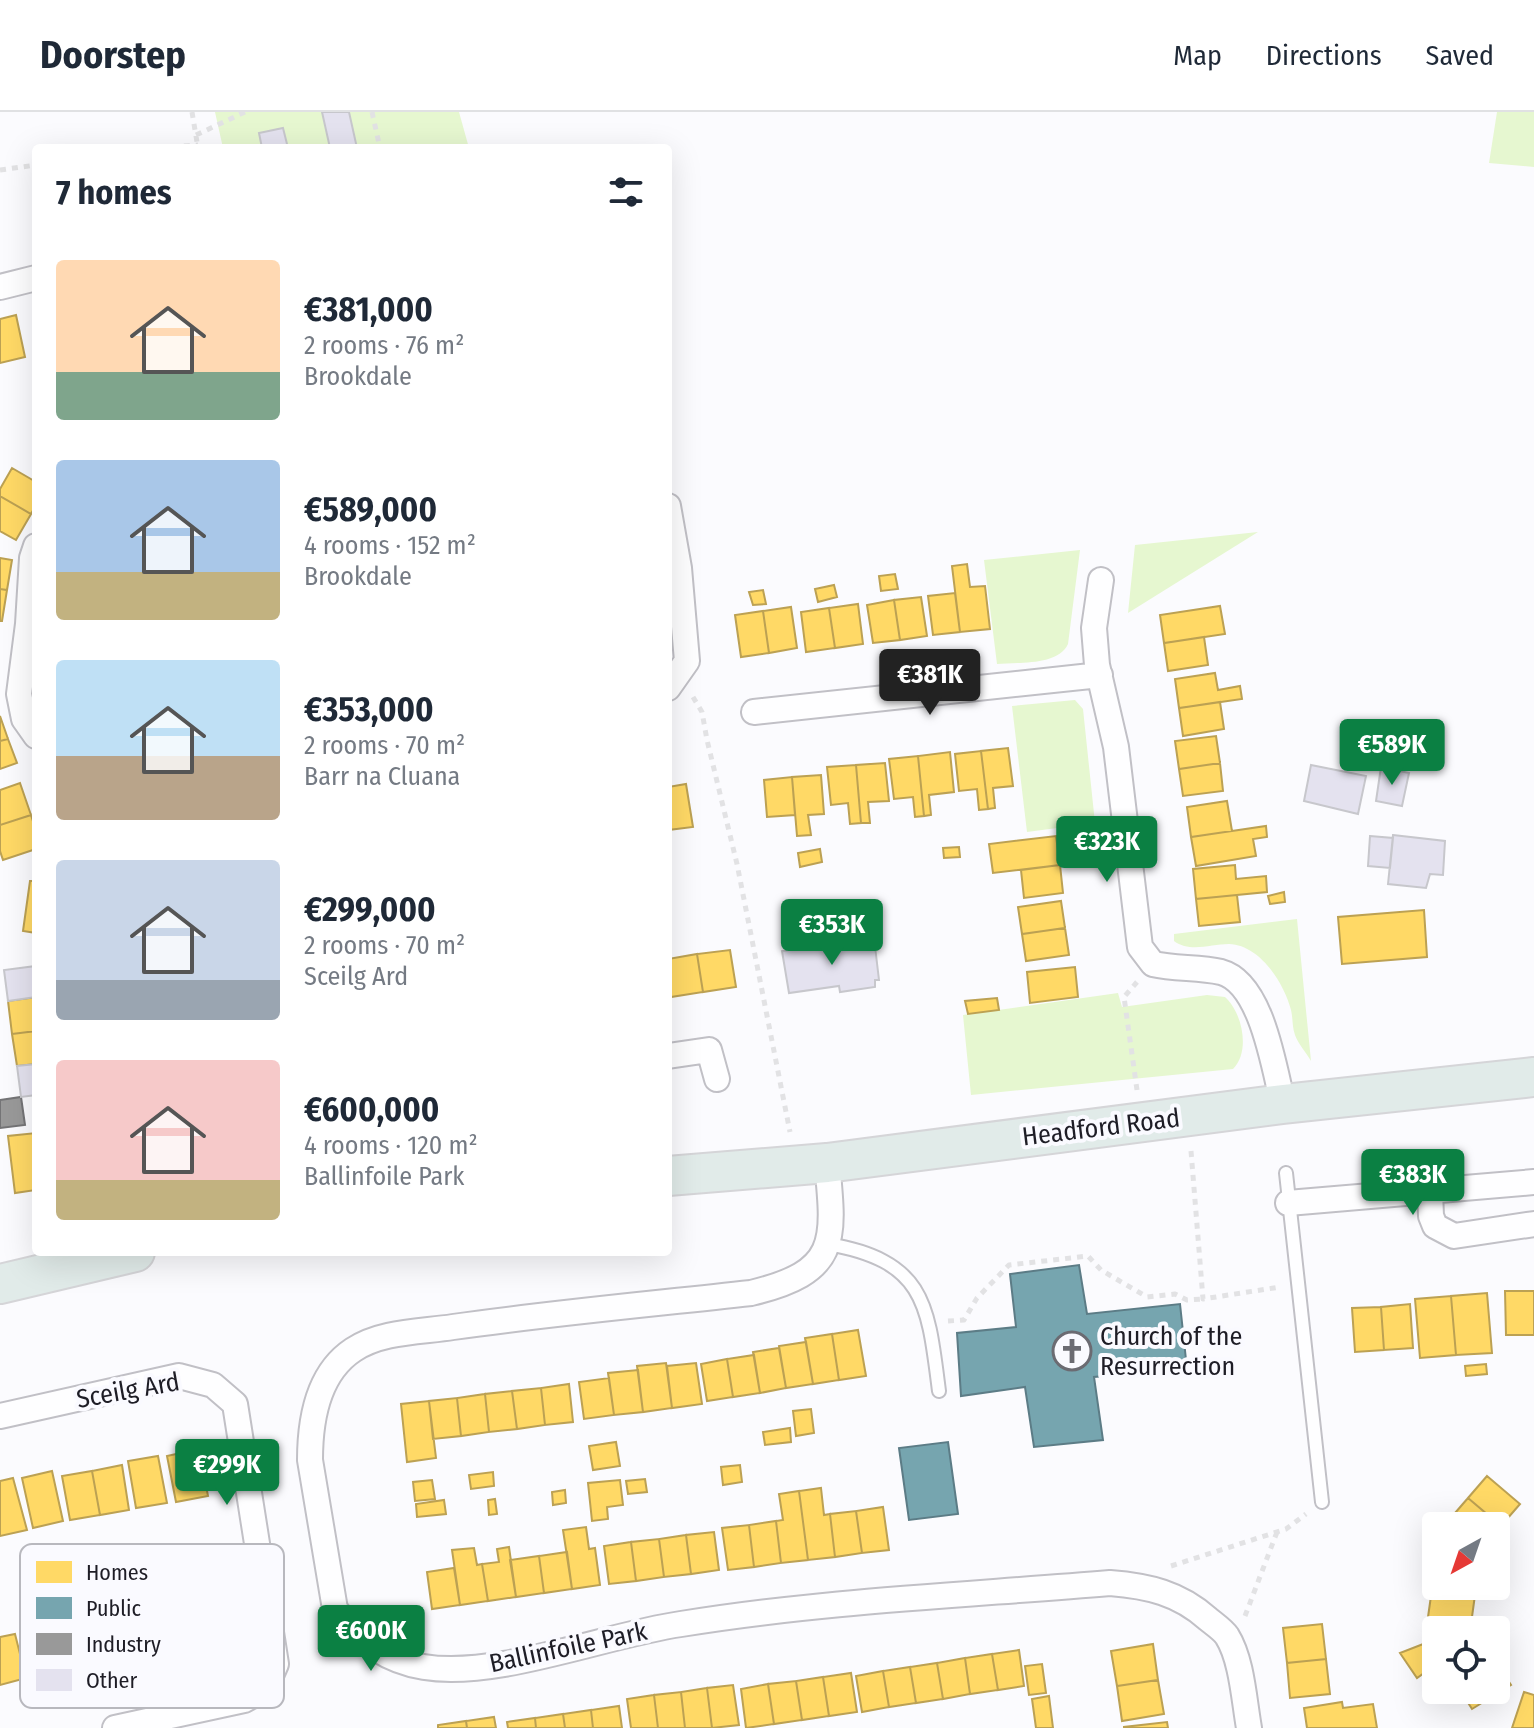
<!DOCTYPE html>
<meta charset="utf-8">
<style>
:root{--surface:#fff;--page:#f2f2f3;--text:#1f2937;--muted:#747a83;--line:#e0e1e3;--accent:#0b8043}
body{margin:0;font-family:"Fira Sans Condensed",sans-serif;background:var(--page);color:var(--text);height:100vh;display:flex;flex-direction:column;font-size:30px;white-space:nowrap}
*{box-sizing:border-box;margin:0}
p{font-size:26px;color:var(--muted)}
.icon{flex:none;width:44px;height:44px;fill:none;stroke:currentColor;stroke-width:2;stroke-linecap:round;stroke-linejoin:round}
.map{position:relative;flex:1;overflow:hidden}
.sheet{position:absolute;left:32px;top:32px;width:640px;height:1112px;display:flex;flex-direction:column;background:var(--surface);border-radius:8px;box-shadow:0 8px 32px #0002}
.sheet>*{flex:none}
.needle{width:52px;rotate:220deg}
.buttons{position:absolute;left:1422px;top:1400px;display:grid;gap:16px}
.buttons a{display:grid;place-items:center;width:88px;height:88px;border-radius:8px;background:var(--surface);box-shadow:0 8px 32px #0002;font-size:40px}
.price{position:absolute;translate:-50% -68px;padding:0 18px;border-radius:8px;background:var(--accent);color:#fff;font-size:26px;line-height:52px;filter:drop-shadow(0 2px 4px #0008)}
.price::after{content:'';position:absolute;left:50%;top:48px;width:24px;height:18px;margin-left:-12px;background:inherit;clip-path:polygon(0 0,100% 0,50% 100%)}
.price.on{background:#222;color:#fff}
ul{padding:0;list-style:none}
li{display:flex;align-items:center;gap:24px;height:200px;padding:0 24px}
li span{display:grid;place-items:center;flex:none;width:224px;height:160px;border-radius:8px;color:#555}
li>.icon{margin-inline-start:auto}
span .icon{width:96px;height:96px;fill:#fffc;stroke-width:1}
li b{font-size:34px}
h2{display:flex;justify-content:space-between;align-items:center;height:96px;padding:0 24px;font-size:34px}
header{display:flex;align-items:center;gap:48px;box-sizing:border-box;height:112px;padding:0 40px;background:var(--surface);border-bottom:2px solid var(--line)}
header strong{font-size:38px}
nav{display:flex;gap:44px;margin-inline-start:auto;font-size:28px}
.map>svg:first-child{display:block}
.green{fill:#e6f7d0}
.homes{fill:#ffd966;stroke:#bca153;stroke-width:2}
.public{fill:#76a5af;stroke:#5c7c86;stroke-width:2}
.industry{fill:#999;stroke:#747476;stroke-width:2}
.building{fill:#e4e2ef;stroke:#c7c7cc;stroke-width:2}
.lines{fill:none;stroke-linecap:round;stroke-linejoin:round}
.service-casing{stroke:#c1c0c6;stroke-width:16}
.minor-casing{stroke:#c1c0c6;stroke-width:28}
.primary-casing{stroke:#d5d5d8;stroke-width:42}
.path{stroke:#e2e2e4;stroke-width:5;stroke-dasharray:6 6;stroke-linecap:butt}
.service{stroke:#fefeff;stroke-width:12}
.minor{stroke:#fefeff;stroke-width:24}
.primary{stroke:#e1ebe9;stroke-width:38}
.labels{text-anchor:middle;stroke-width:8;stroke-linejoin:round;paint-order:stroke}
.street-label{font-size:26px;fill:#1e1d26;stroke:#fafaff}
.poi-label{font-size:26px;fill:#1e1d26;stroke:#fafaff;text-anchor:start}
.key{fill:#fafaff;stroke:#b8b8be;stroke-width:2}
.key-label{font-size:22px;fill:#1e1d26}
</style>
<header>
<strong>Doorstep</strong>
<nav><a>Map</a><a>Directions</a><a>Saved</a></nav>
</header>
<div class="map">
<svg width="1534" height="1616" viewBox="0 0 1534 1616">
<rect width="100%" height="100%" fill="#fbfbfe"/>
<path class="green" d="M 215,0 L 459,0 L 469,36 L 223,36 Z
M 1497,0 L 1534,0 L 1534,55 L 1489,51 Z
M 1258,420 L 1128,501 L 1135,433 Z
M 1080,438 L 1068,532 C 1058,554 1018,550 997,552 L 984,448 Z
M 1075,588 L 1083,597 L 1095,711 L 1027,720 L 1012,594 Z
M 1297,807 L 1311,949 C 1306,940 1298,932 1295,923 C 1292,915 1293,906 1291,898 C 1284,871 1260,833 1229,832 C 1211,832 1190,841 1174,829 L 1174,822 Z
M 1118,881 L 1122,895 L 1207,883 L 1225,885 C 1242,900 1251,939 1233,957 L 971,983 L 963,903 Z"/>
<path class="homes" d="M 16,203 L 25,245 L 0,251 L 0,207 Z
M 12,356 L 36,370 L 36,393 L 31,402 L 0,384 L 0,377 Z
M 0,384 L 31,402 L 16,428 L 0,419 Z
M 0,446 L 12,448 L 7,478 L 0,477 Z
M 967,452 L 970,475 L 985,474 L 990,517 L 960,520 L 952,454 Z
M 895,462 L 898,477 L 881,479 L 879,464 Z
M 834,473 L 837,485 L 818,490 L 815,477 Z
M 0,477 L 7,478 L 2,509 L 0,509 Z
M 763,478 L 766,492 L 753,493 L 749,480 Z
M 955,481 L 960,520 L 933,523 L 928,484 Z
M 921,485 L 927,524 L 900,528 L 894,488 Z
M 894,488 L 900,528 L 873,531 L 867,493 Z
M 858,492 L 863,532 L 835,536 L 829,496 Z
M 1220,494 L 1225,522 L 1164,531 L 1160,503 Z
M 791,495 L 797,536 L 769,541 L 763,499 Z
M 829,496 L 835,536 L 806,540 L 801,500 Z
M 763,499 L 769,541 L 741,545 L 735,503 Z
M 1204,525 L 1208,553 L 1168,559 L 1164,531 Z
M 1215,561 L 1218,578 L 1240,574 L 1242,587 L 1179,596 L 1175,567 Z
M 1220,590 L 1224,617 L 1183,624 L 1179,596 Z
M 0,604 L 8,627 L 0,629 Z
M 1216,624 L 1220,651 L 1179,657 L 1175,629 Z
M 8,627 L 17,651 L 0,657 L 0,629 Z
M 1008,636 L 1013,674 L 993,676 L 995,696 L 988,697 L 981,639 Z
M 981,639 L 988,697 L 979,698 L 977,677 L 959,679 L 955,642 Z
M 950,640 L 954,680 L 929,683 L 931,703 L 924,704 L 918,644 Z
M 918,644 L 924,704 L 915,705 L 913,685 L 894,687 L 889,647 Z
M 885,651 L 889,689 L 868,690 L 870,711 L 861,711 L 856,653 Z
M 1220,651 L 1223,679 L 1183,684 L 1179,657 Z
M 856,653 L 861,711 L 850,712 L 848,691 L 831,693 L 827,655 Z
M 821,663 L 824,702 L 808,703 L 811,723 L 797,724 L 792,665 Z
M 792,665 L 795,703 L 767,705 L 764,668 Z
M 20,671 L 31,703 L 0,713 L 0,678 Z
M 686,672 L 693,715 L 668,718 L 668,675 Z
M 1227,689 L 1232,719 L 1191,725 L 1187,695 Z
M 31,703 L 36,719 L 36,737 L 3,748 L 0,739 L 0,713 Z
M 1266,714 L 1267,725 L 1253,727 L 1256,744 L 1196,754 L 1191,725 Z
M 1056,724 L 1060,753 L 993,761 L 989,732 Z
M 959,735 L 960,745 L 944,746 L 943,736 Z
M 820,737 L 822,750 L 800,755 L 798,741 Z
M 1060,753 L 1063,781 L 1024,786 L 1021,758 Z
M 1235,753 L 1236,767 L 1266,764 L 1267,780 L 1196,787 L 1193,757 Z
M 30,769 L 36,769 L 36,821 L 23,819 Z
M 1284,780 L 1285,790 L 1270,792 L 1268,784 Z
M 1237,783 L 1240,810 L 1199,814 L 1196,787 Z
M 1061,789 L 1065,816 L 1022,822 L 1018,795 Z
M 1424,798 L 1427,845 L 1342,852 L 1338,805 Z
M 1065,816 L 1069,843 L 1026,849 L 1022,822 Z
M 730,838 L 736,875 L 703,880 L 697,842 Z
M 697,842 L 703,880 L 671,885 L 668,847 Z
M 1075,855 L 1078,885 L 1030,891 L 1027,860 Z
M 36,885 L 36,919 L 12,922 L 8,889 Z
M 997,886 L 999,898 L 968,902 L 965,889 Z
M 36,919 L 36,952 L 17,954 L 12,922 Z
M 36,1021 L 36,1078 L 15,1081 L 8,1024 Z
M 1505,1179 L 1534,1179 L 1534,1223 L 1506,1223 Z
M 1487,1181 L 1492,1241 L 1456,1243 L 1451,1184 Z
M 1451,1184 L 1456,1243 L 1420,1246 L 1415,1187 Z
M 1410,1192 L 1413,1236 L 1384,1238 L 1381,1195 Z
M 1381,1195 L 1384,1238 L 1355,1240 L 1352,1196 Z
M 858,1218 L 866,1264 L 839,1268 L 832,1222 Z
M 832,1222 L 839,1268 L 813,1272 L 805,1226 Z
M 806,1230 L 813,1272 L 786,1276 L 779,1234 Z
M 779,1236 L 786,1276 L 760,1281 L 753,1240 Z
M 754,1243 L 760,1281 L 733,1285 L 727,1247 Z
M 727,1247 L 733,1285 L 707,1289 L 701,1252 Z
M 666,1251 L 672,1296 L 643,1300 L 637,1254 Z
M 696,1251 L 702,1292 L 672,1296 L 667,1254 Z
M 1486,1252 L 1487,1262 L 1466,1264 L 1465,1254 Z
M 638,1258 L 643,1300 L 614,1303 L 608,1261 Z
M 609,1266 L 614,1303 L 584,1307 L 579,1270 Z
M 569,1272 L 573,1310 L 545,1313 L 541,1276 Z
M 541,1276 L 545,1313 L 517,1317 L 512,1279 Z
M 512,1279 L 517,1317 L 489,1320 L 485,1282 Z
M 485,1282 L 489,1320 L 461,1324 L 457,1286 Z
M 457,1286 L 461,1324 L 433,1327 L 429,1289 Z
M 429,1289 L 436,1346 L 407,1350 L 401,1292 Z
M 811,1297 L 814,1321 L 796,1324 L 793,1299 Z
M 790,1316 L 791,1330 L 765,1333 L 763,1320 Z
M 616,1330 L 620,1354 L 593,1358 L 589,1334 Z
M 199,1337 L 208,1384 L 176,1390 L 167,1344 Z
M 158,1344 L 167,1391 L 136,1396 L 128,1349 Z
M 122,1353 L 129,1398 L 100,1403 L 92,1359 Z
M 740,1353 L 742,1370 L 723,1373 L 721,1355 Z
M 52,1359 L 63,1409 L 33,1416 L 22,1366 Z
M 92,1359 L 100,1403 L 70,1408 L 62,1364 Z
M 493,1360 L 494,1374 L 471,1377 L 469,1363 Z
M 1487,1364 L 1520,1392 L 1501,1414 L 1468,1386 Z
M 13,1366 L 27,1418 L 0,1424 L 0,1369 Z
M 645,1367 L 647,1380 L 628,1382 L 626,1369 Z
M 432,1368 L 435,1387 L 415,1389 L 413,1370 Z
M 620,1368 L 623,1393 L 607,1395 L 608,1407 L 592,1409 L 588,1371 Z
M 821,1376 L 824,1403 L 830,1402 L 835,1445 L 808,1448 L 799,1379 Z
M 565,1378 L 566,1391 L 553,1393 L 552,1380 Z
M 799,1379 L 808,1448 L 781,1451 L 776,1409 L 783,1408 L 779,1382 Z
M 1468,1386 L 1501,1414 L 1496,1421 L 1496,1414 L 1456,1414 L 1449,1408 Z
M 495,1387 L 497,1402 L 489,1403 L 488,1388 Z
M 444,1388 L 446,1402 L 417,1405 L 416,1392 Z
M 883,1395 L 889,1438 L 862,1441 L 856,1399 Z
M 856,1399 L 862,1441 L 835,1445 L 830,1402 Z
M 776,1409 L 781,1451 L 754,1455 L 749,1413 Z
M 749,1413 L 754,1455 L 728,1458 L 722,1416 Z
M 586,1415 L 589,1437 L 595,1436 L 600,1473 L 572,1477 L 563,1418 Z
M 714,1420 L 719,1458 L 691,1462 L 686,1423 Z
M 686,1423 L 691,1462 L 664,1465 L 659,1427 Z
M 659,1427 L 664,1465 L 636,1469 L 631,1430 Z
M 631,1430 L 636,1469 L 609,1472 L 604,1434 Z
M 509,1435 L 516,1485 L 488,1489 L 482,1452 L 499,1450 L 497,1437 Z
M 474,1436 L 477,1453 L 482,1452 L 488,1489 L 460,1493 L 452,1438 Z
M 567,1440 L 572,1477 L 544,1481 L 539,1444 Z
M 539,1444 L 544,1481 L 516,1485 L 510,1448 Z
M 1436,1448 L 1436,1474 L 1477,1474 L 1475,1483 L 1432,1477 Z
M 454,1456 L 460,1493 L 432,1497 L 427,1460 Z
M 1432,1477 L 1475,1483 L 1471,1512 L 1428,1505 Z
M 1322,1512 L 1326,1547 L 1287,1551 L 1283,1516 Z
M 15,1522 L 26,1566 L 0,1573 L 0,1525 Z
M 1436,1527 L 1436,1572 L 1427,1559 L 1417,1566 L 1400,1541 Z
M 1153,1532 L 1158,1568 L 1117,1574 L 1111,1539 Z
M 1019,1538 L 1024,1574 L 998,1578 L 992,1542 Z
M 992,1542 L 998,1578 L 970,1582 L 965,1546 Z
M 965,1546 L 970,1582 L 943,1587 L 937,1551 Z
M 1326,1547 L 1330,1582 L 1290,1586 L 1287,1551 Z
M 1496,1550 L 1511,1573 L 1472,1597 L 1460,1578 L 1496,1578 Z
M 937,1551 L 943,1587 L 916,1591 L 910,1555 Z
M 1042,1552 L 1046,1581 L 1029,1583 L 1025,1554 Z
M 910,1555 L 916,1591 L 889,1595 L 883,1559 Z
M 883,1559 L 889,1595 L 862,1600 L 856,1564 Z
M 851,1561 L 857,1600 L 829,1604 L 823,1565 Z
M 823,1565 L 829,1604 L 802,1608 L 796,1569 Z
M 1158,1568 L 1164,1602 L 1122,1609 L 1117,1574 Z
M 796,1569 L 802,1608 L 774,1612 L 768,1572 Z
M 768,1572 L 774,1612 L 746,1616 L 741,1577 Z
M 733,1573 L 739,1613 L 712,1616 L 707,1576 Z
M 707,1576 L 712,1616 L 685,1616 L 681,1580 Z
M 681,1580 L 685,1616 L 658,1616 L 654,1583 Z
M 1524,1580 L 1534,1583 L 1534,1616 L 1512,1616 Z
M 654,1583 L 658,1616 L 631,1616 L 627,1587 Z
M 1049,1584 L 1053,1616 L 1036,1616 L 1032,1587 Z
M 1342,1590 L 1343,1596 L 1373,1592 L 1377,1616 L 1307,1616 L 1304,1596 Z
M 619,1594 L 622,1616 L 593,1616 L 591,1598 Z
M 591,1598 L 593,1616 L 565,1616 L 563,1602 Z
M 563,1602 L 565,1616 L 536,1616 L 535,1606 Z
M 494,1605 L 496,1616 L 467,1616 L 466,1609 Z
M 535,1606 L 536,1616 L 508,1616 L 507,1610 Z
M 466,1609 L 467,1616 L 438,1616 L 438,1613 Z
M 1167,1610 L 1168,1616 L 1124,1616 L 1124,1615 Z"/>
<path class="public" d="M 1079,1153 L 1087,1202 L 1180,1192 L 1187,1257 L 1094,1265 L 1103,1328 L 1034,1335 L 1025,1275 L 961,1284 L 957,1221 L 1016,1215 L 1010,1162 Z
M 948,1330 L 958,1402 L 909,1408 L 899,1336 Z"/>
<path class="industry" d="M 21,985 L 25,1013 L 0,1016 L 0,988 Z"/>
<path class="building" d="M 322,0 L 349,0 L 357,36 L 330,36 Z
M 283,16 L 288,36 L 262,36 L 259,21 Z
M 1311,653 L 1366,664 L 1358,702 L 1304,689 Z
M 1381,655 L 1409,661 L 1402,694 L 1376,689 Z
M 1393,723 L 1445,729 L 1443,763 L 1430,762 L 1426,776 L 1388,772 Z
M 1370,724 L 1393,726 L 1390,756 L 1368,754 Z
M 874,826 L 879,868 L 875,868 L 875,875 L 840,880 L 839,874 L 789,881 L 782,839 Z
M 36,854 L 36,885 L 8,889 L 4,858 Z
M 36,952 L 36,983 L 21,985 L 17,954 Z"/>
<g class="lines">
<g class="service-casing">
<path id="service" d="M 1286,1061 L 1322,1390
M 828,1132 C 926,1149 928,1193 939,1279"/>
</g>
<g class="minor-casing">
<path id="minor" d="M 0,175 L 36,166
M 668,394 L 679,456 L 687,549 L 668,576
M 36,434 L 32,446 L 28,512 L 19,582 L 24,607 L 36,624
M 1101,468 L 1094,516 L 1097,553 L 1116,635 L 1140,835 L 1153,852 C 1175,857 1199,855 1221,860 C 1262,871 1274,956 1283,992
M 754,600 L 1100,563
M 668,944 L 709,938 L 717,967
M 827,1051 C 835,1131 838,1160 751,1181 C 652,1192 552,1201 453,1215 C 421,1220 381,1219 353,1238 C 317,1262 310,1308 310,1348 L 335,1497 C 357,1527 386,1549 424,1555 C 497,1567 605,1523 681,1512 C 822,1489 967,1483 1110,1471 C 1148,1474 1179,1481 1208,1507 C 1214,1512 1223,1518 1227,1524 C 1242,1548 1244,1588 1249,1616
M 1430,1079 L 1431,1104 L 1435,1114 L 1454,1124 L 1534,1112
M 1288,1091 L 1534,1070
M 0,1304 L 179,1264 L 213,1273 L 235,1292 L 276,1552 L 265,1577 L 244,1588 L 115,1616"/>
</g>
<g class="primary-casing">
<path id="primary" d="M 668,1064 L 827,1051 L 1283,992 L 1534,965
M 0,1172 L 135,1140"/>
</g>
<path class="path" d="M 192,0 L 198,36
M 372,0 L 380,36
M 196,23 L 245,0
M 160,36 L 198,33
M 0,58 L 36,53
M 693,585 L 702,600 L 707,628 L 737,752 L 790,1020
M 1137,978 L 1124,885 L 1137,870
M 1191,1039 L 1203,1187 L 1280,1175
M 948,1209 L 964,1208 L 977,1186 L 1009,1153 L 1088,1144 L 1101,1158 L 1147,1185 L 1175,1182 L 1187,1188 L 1203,1187
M 1171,1454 L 1286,1417 L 1306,1402
M 1245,1504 L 1277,1420"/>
<use href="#service" class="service"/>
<use href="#minor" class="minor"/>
<use href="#primary" class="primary"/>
</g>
<defs>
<g id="church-ring" transform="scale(2)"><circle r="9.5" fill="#fafaff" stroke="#6b6b72" stroke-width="1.5"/><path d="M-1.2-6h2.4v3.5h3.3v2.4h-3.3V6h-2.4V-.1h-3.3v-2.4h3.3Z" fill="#6b6b72"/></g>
</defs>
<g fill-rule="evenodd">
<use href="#church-ring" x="1072" y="1239"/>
</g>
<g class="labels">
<g class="street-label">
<text transform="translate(1101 1015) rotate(-7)" y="9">Headford Road</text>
<text transform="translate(128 1278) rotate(-10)" y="9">Sceilg Ard</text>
<text transform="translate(568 1535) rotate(-12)" y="9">Ballinfoile Park</text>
</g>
<g class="poi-label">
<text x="1100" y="1233">Church of the<tspan x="1100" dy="30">Resurrection</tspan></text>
</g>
</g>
<rect x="20" y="1432" width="264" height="164" rx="12" class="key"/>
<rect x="36" y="1449" width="36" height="22" fill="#ffd966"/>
<rect x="36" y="1485" width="36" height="22" fill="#76a5af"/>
<rect x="36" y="1521" width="36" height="22" fill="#999"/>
<rect x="36" y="1557" width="36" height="22" fill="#e4e2ef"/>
<g class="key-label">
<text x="86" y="1468">Homes</text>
<text x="86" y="1504">Public</text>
<text x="86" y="1540">Industry</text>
<text x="86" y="1576">Other</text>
</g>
</svg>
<div class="buttons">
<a><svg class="needle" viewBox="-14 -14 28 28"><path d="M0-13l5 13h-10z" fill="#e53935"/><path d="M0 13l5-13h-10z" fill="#747a83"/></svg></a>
<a><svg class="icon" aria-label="locate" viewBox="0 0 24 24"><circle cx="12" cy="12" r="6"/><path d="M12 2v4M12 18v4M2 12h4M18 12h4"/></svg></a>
</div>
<b class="price on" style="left:930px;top:605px">€381K</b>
<b class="price" style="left:1392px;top:675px">€589K</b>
<b class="price" style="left:1107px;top:772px">€323K</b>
<b class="price" style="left:832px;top:855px">€353K</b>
<b class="price" style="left:1413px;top:1105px">€383K</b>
<b class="price" style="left:227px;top:1395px">€299K</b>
<b class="price" style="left:371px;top:1561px">€600K</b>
<section class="sheet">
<h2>7 homes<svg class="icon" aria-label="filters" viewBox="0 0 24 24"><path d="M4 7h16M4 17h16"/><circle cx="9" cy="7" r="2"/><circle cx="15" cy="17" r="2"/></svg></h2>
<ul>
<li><span style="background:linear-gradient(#ffd9b3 70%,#7fa58c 0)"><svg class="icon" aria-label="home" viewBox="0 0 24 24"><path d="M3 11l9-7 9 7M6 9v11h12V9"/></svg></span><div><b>€381,000</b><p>2 rooms · 76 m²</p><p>Brookdale</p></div></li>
<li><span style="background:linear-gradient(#a9c7e8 70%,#c2b280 0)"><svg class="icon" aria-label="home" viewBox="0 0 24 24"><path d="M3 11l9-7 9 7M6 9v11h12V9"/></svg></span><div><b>€589,000</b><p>4 rooms · 152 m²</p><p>Brookdale</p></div></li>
<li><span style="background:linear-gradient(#bfe0f5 60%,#b9a48a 0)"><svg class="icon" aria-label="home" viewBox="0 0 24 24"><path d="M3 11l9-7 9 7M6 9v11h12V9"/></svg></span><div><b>€353,000</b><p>2 rooms · 70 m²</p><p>Barr na Cluana</p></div></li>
<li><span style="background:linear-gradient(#c9d6e8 75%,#9aa5b1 0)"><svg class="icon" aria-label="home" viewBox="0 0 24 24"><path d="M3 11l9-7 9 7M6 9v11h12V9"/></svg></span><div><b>€299,000</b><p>2 rooms · 70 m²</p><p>Sceilg Ard</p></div></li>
<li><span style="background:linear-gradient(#f6c9c9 75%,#c2b280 0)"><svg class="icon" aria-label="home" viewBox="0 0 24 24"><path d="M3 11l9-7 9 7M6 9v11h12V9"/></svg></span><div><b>€600,000</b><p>4 rooms · 120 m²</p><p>Ballinfoile Park</p></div></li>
</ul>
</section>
</div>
